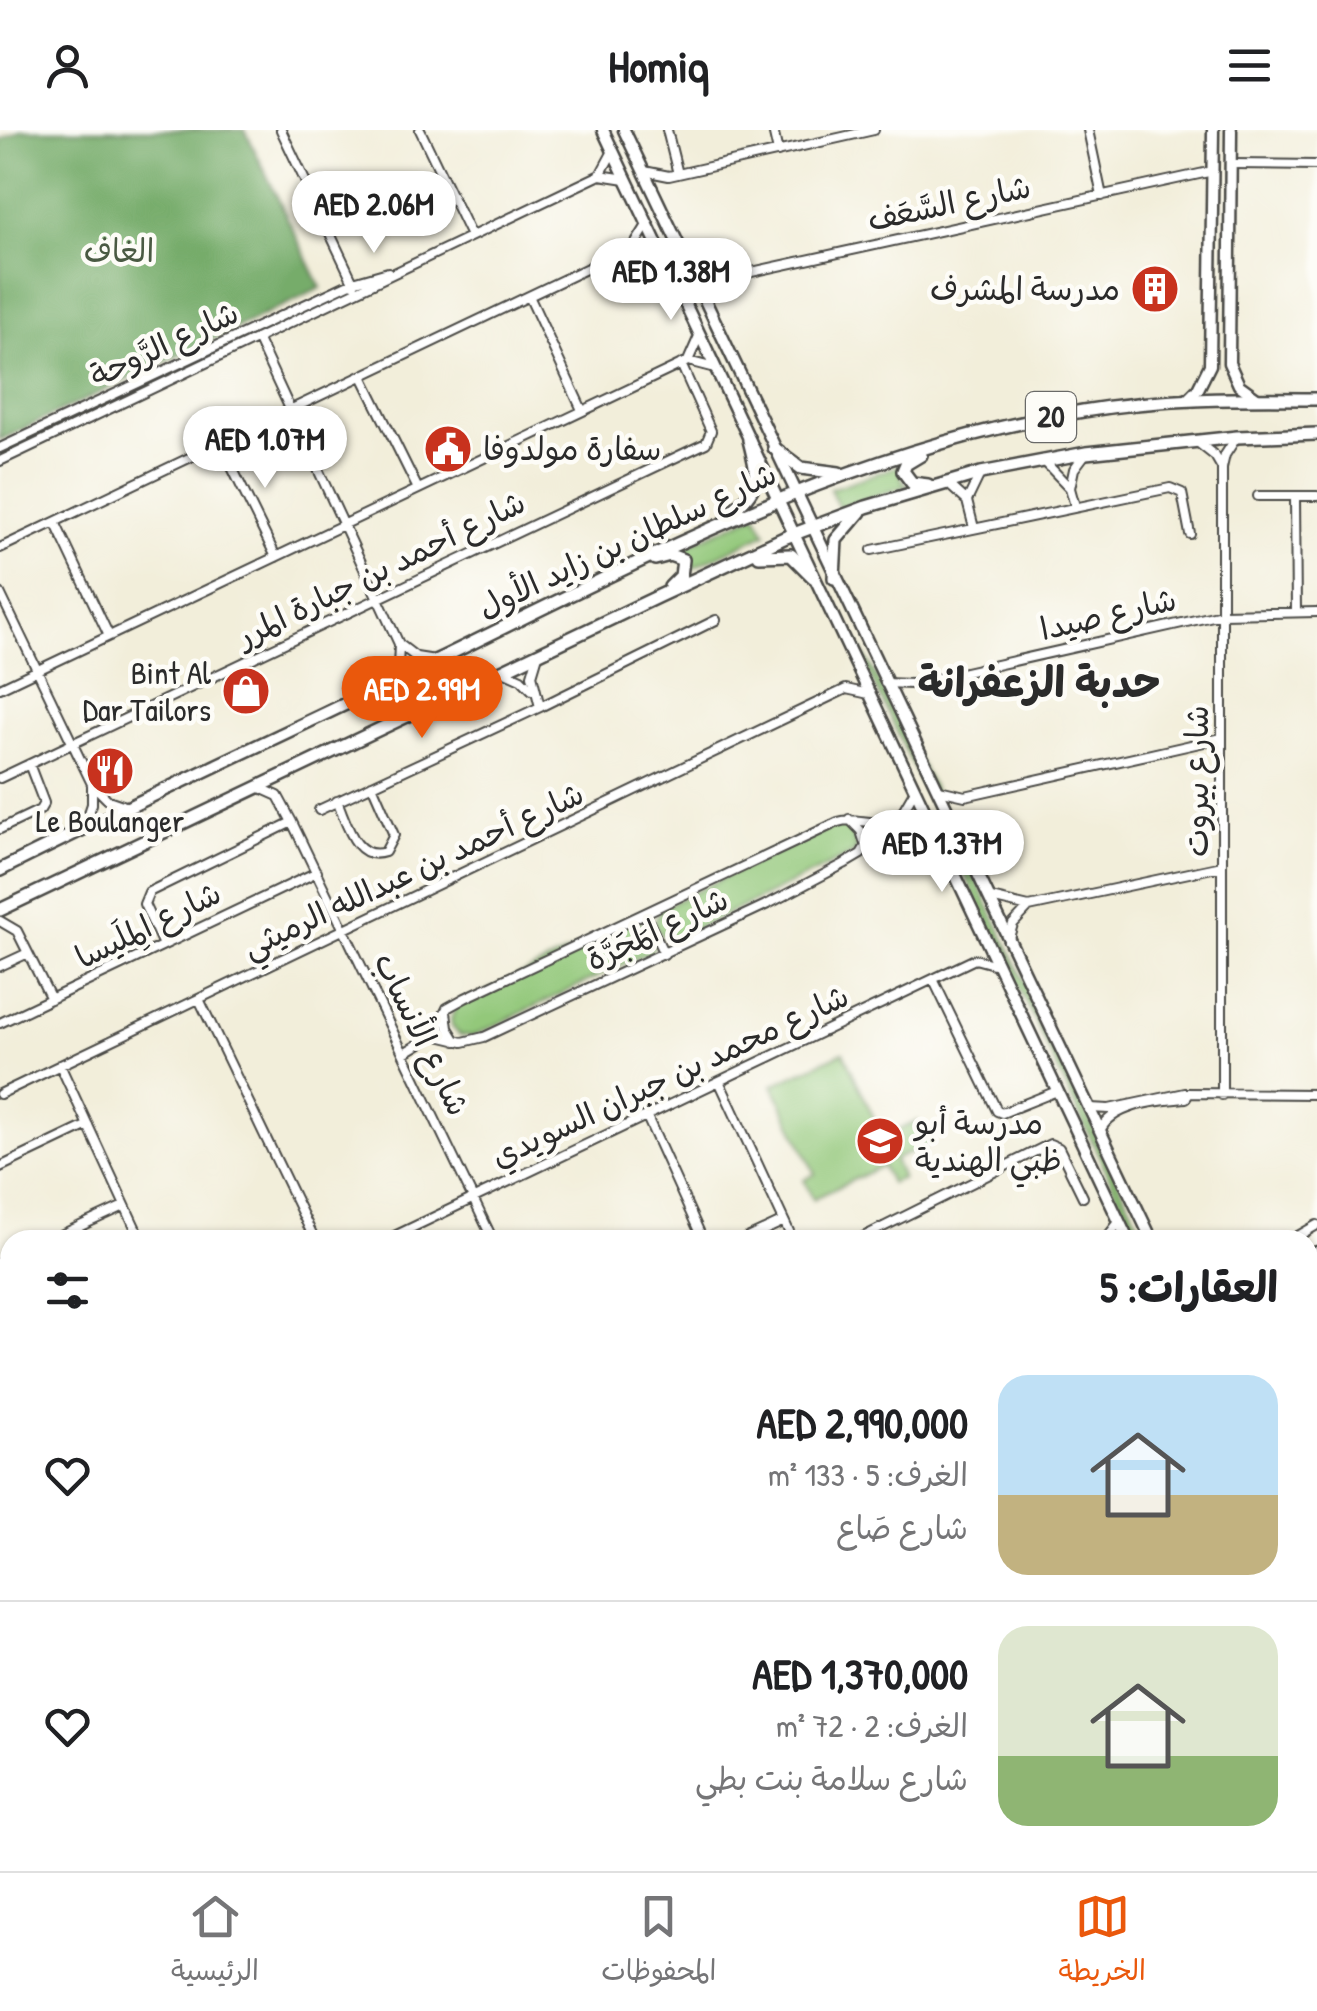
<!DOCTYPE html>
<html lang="ar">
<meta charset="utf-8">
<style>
:root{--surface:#fff;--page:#f2f2f2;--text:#202124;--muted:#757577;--line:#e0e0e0;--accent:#ea580c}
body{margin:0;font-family:"Patrick Hand","Playpen Sans Arabic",sans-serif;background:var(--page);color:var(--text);direction:rtl;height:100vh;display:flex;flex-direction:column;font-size:38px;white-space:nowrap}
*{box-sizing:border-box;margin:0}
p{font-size:32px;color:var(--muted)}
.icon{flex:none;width:55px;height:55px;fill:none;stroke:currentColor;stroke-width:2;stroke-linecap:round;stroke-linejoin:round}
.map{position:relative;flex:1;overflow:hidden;direction:ltr}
.panel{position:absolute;left:0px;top:1100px;width:1318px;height:642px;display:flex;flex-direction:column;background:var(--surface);border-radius:30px 30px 0 0;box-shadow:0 2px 8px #0004;direction:rtl}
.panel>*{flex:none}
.price{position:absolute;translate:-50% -85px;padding:0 22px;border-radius:35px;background:#fff;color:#222;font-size:32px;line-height:65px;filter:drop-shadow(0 2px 5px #0008)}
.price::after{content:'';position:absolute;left:50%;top:60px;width:30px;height:22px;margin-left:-15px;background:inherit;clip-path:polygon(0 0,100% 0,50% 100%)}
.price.on{background:var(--accent);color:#fff}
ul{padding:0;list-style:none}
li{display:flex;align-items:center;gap:30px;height:250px;padding:0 40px}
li+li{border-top:2px solid var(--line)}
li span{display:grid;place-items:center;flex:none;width:280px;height:200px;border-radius:30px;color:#555}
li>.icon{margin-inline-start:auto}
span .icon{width:120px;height:120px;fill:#fffc;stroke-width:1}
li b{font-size:42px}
h2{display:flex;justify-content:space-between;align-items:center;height:120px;padding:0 40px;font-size:42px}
header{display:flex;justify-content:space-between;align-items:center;height:130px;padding:0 40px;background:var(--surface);font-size:45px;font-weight:800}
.menu{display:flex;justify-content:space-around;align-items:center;height:140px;border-top:2px solid var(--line);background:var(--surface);font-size:28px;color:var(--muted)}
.menu a{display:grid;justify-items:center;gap:5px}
.menu .on{color:var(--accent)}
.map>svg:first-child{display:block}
.green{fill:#93c87a;stroke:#5f7a52;stroke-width:2.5}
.forest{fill:#76ac6a;stroke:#506c4a;stroke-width:2.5}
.water{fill:#7dbbf0;stroke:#54738e;stroke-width:2.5}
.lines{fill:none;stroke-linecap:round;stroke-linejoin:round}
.street-casing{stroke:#494845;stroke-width:12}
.secondary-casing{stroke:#494845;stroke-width:15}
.primary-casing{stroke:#494845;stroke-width:16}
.highway-casing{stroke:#494845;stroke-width:18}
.street{stroke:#fff;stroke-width:8}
.secondary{stroke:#fff;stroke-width:10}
.primary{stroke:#fff;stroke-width:11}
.highway{stroke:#fff;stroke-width:12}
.labels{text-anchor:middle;stroke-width:9;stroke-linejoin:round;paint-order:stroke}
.shield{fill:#fdfcf7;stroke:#6a6a68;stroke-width:2.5}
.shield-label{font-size:30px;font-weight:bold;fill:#2b2b2b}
.street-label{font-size:32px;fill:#2b2b2b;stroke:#fdfcf7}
.park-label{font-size:32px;fill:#4a5a43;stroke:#fdfcf7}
.poi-label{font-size:32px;fill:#2b2b2b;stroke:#fdfcf7;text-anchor:end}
.district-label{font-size:42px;font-weight:bold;fill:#2b2b2b;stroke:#fdfcf7}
</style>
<header><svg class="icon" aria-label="menu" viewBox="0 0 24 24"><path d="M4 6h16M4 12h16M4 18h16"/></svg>Homiq<svg class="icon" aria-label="person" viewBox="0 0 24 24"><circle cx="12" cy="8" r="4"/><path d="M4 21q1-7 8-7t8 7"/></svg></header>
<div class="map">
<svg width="1317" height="1741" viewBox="0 0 1317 1741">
<rect width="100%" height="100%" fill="#fdfcf7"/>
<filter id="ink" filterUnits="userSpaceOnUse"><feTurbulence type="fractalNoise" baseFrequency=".01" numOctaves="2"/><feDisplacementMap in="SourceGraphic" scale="20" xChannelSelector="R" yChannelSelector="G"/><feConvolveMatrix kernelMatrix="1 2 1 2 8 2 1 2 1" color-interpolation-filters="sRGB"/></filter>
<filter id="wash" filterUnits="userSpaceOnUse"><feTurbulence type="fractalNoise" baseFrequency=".0048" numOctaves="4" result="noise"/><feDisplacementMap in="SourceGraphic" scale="40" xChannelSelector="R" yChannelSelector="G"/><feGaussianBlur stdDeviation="2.25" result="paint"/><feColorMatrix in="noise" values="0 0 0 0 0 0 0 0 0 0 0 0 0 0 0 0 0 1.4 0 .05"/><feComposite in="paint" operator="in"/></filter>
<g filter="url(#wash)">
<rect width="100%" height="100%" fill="#f2eeda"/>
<path class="green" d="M 901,335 L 902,350 L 909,355 L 839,378 L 830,359 Z
M 756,384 L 766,403 L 689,440 L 687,428 L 677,420 Z
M 846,495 L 874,542 L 935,662 L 1146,1110 L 1139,1110 Z
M 838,693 L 848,695 L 858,719 L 853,724 L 677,808 L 664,807 L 656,799 L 655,791 L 661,778 Z
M 634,791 L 644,793 L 654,817 L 649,822 L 473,906 L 460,905 L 452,897 L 451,889 L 456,876 Z
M 843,922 L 883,1007 L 918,991 L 929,1014 L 894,1030 L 902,1048 L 890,1053 L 882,1036 L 813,1069 L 804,1050 L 815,1044 L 773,955 Z"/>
<path class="forest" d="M 21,0 L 245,0 L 321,158 L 0,310 L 0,10 Z"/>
<path class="water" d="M 1317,1204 L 1317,1741 L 213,1741 L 230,1732 L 1308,1732 L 1308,1206 Z"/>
</g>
<g filter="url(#ink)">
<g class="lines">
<g class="street-casing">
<path id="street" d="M 281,0 L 354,154
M 420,0 L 471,106
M 667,0 L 678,44
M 773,0 L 778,22
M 1088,0 L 1102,66
M 1231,34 L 1317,35
M 644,41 L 669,46 L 874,0
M 600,45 L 613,21
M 697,154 L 1213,41
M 529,166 L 582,280
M 258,210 L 399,514 L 398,538 L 392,552
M 688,231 L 699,206
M 362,246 L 418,359
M 1196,311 L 1215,326 L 1222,338
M 220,313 L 276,427
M 0,318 L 353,152 L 388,142
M 1043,330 L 1070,358 L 1075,376
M 0,331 L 600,45 L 626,49
M 946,352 L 967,371 L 974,398
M 1070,358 L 1074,339 L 1086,323
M 1258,366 L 1317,366
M 1295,366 L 1296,482
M 967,371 L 980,344
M 55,392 L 109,506
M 0,418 L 634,116 L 647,95
M 872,420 L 1170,358 L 1182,363 L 1190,404
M 0,463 L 92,654 L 108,670 L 128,677
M 399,514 L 416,527 L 435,530
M 538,525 L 532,545 L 540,577
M 503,541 L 521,549 L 532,560
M 885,553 L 912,554 L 1222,484 L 1317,482
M 0,558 L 688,231 L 715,238
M 0,648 L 706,313 L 711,301 L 681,234
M 258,657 L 278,666 L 292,692 L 493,1110
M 939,660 L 965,666 L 1222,608
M 337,671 C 347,693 355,732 385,722 L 394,705 L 372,655
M 319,680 L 540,577 L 716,490
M 901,684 L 915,660
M 849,689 L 861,701 L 866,717
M 84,698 L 92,674 L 92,654
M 0,699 L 40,680 L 44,673 L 29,634
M 991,768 L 1029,777 L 1222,736
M 645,784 L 664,824
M 0,791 L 17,801 L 51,869
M 1008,811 L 1013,794 L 1029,777
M 163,815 L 144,774 L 149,762 L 292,692
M 0,836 L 28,823
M 933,849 L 997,981 L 1002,983 L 1057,961
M 199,869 L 315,1110
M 446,882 L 448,898 L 456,911
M 0,893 L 317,742
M 434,905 L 463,912 L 484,907 L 770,773 L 844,734 L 861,724 L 879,693
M 404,923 L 434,905 L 447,878 L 465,868 L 838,692 C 854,687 866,694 881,692 C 905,689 902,678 930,692
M 60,935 L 141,1110
M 720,953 L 793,1110
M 0,964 L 846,559 L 869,564
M 1222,965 L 1222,338 L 1225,325 L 1236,308
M 1090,978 L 1109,979 L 1185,963 L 1317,964
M 647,987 L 703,1110
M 1100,1001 C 1113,973 1159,971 1186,968 L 1188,965
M 0,1037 L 88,995
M 50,1110 L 124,1076
M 386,1110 L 975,829 L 997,835
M 743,1110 L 784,1091
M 857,1110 L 1050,1014 L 1059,1018 L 1083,1067
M 1105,1110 L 1119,1092
M 1291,1110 L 1317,1095
M 0,1133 L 10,1129
M 0,1230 L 10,1225
M 0,1296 L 10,1291
M 0,1509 L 8,1527"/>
</g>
<g class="secondary-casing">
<path id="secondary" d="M 603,0 L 1128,1110
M 624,0 L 1152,1110
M 1231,0 L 1229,233 L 1239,255 L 1257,268
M 1188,269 L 1198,259 L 1210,235 L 1213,0
M 1308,1125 L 1317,1122
M 0,1396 L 10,1418
M 0,1443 L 10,1463
M 0,1640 L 10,1635
M 53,1741 L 68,1732"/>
</g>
<g class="primary-casing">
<path id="primary" d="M 774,318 L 801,338 L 839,343
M 921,325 L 906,334 L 903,341 L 912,353 L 928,355
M 729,384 C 761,356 759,350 749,310
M 759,426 L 791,425 L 813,447
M 655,429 L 670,425 L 683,430 L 681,446 L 670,457
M 834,448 L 836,410 L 860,382
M 0,740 C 144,668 291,601 437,530 C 647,428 849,319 1083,281 C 1161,268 1239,268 1317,269
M 0,780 L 659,466 L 786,407 L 866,377 L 981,343 L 1086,323 L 1237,307 L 1317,304"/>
</g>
<g class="highway-casing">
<path id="highway" d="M 1308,1138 L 1317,1135
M 1308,1162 L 1317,1159
M 84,1741 L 101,1732
M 127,1741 L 144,1732"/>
</g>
<use href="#street" class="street"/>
<use href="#secondary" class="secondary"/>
<use href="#primary" class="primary"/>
<use href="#highway" class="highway"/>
</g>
</g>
<defs>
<g id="building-disc" transform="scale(2.5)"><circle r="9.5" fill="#c8321e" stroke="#fdfcf7"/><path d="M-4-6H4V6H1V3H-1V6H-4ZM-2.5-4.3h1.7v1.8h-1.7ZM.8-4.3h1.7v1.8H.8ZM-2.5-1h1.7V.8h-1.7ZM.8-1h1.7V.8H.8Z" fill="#fff"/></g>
<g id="civic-disc" transform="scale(2.5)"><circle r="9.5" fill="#c8321e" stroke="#fdfcf7"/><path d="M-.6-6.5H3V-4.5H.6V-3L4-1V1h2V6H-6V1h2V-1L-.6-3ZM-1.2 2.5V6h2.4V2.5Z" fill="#fff"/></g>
<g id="shop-disc" transform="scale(2.5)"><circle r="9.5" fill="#c8321e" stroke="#fdfcf7"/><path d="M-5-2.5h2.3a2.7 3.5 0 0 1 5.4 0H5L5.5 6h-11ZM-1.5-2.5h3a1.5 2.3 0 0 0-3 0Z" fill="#fff"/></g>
<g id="restaurant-disc" transform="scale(2.5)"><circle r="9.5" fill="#c8321e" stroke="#fdfcf7"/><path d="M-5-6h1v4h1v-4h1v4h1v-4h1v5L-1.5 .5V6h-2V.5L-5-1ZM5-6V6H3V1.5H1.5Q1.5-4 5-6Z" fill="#fff"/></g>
<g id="school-disc" transform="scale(2.5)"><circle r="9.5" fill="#c8321e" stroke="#fdfcf7"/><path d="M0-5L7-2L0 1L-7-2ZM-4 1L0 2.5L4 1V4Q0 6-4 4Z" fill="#fff"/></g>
</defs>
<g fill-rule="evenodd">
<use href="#building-disc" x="1155" y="159"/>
<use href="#civic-disc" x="448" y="319"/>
<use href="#shop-disc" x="246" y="561"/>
<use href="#restaurant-disc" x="110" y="641"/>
<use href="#school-disc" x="880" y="1011"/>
</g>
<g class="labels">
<rect class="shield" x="1026" y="262" width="50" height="50" rx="8"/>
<g class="shield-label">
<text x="1051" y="297">20</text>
</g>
<g class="street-label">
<text transform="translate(949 73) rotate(-12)" y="11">شارع السَّعَف</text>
<text transform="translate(164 214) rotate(-25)" y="11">شارع الرَّوحة</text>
<text transform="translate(627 410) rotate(-25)" y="11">شارع سلطان بن زايد الأول</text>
<text transform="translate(381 439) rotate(-26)" y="11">شارع أحمد بن جبارة المرر</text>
<text transform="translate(1108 484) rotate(-13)" y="11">شارع صيدا</text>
<text transform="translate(1197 651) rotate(-90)" y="11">شارع بيروت</text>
<text transform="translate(413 740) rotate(-25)" y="11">شارع أحمد بن عبدالله الرميثي</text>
<text transform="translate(148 795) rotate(-26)" y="11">شارع المِلَيسا</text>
<text transform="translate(657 799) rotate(-25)" y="11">شارع المَجَرَّة</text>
<text transform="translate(422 904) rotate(64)" y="11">شارع الأنساب</text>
<text transform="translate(670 946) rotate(-25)" y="11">شارع محمد بن جبران السويدي</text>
</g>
<g class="park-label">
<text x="119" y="132">الغاف</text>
</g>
<g class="poi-label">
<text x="1120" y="170">مدرسة المشرف</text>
<text x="483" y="330" text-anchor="start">سفارة مولدوفا</text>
<text x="211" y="554">Bint Al<tspan x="211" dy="37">Dar Tailors</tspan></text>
<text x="110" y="702" text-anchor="middle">Le Boulanger</text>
<text x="915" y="1004" text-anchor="start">مدرسة أبو<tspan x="915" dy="37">ظبي الهندية</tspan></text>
</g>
<g class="district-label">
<text x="1039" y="567">حدبة الزعفرانة</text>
</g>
</g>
</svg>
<b class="price" style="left:374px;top:126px">AED 2.06M</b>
<b class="price" style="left:671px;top:193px">AED 1.38M</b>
<b class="price" style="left:265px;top:361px">AED 1.07M</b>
<b class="price on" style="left:422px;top:611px">AED 2.99M</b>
<b class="price" style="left:942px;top:765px">AED 1.37M</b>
<section class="panel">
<h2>العقارات: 5<svg class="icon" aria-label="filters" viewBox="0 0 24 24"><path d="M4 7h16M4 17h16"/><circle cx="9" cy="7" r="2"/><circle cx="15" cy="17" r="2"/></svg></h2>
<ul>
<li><span style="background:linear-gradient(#bfe0f5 60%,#c2b280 0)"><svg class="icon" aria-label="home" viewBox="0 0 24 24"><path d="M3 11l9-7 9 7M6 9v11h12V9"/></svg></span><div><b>AED 2,990,000</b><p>الغرف: 5 · 133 m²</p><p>شارع صَاع</p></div><svg class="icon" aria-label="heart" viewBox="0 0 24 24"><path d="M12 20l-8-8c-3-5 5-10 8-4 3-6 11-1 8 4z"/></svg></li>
<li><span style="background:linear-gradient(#dfe7d0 65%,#8fb573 0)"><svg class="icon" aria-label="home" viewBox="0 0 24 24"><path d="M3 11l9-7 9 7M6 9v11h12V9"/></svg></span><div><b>AED 1,370,000</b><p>الغرف: 2 · 72 m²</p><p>شارع سلامة بنت بطي</p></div><svg class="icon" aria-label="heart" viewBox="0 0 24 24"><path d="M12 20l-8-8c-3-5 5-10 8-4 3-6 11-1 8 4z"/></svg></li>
</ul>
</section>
</div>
<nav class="menu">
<a class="on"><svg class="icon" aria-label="map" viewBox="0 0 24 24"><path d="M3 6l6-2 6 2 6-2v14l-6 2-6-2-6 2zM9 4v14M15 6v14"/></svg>الخريطة</a>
<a><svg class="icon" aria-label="saved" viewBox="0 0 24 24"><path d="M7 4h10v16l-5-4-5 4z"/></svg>المحفوظات</a>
<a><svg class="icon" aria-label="home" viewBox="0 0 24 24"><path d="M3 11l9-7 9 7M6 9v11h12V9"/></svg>الرئيسية</a>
</nav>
